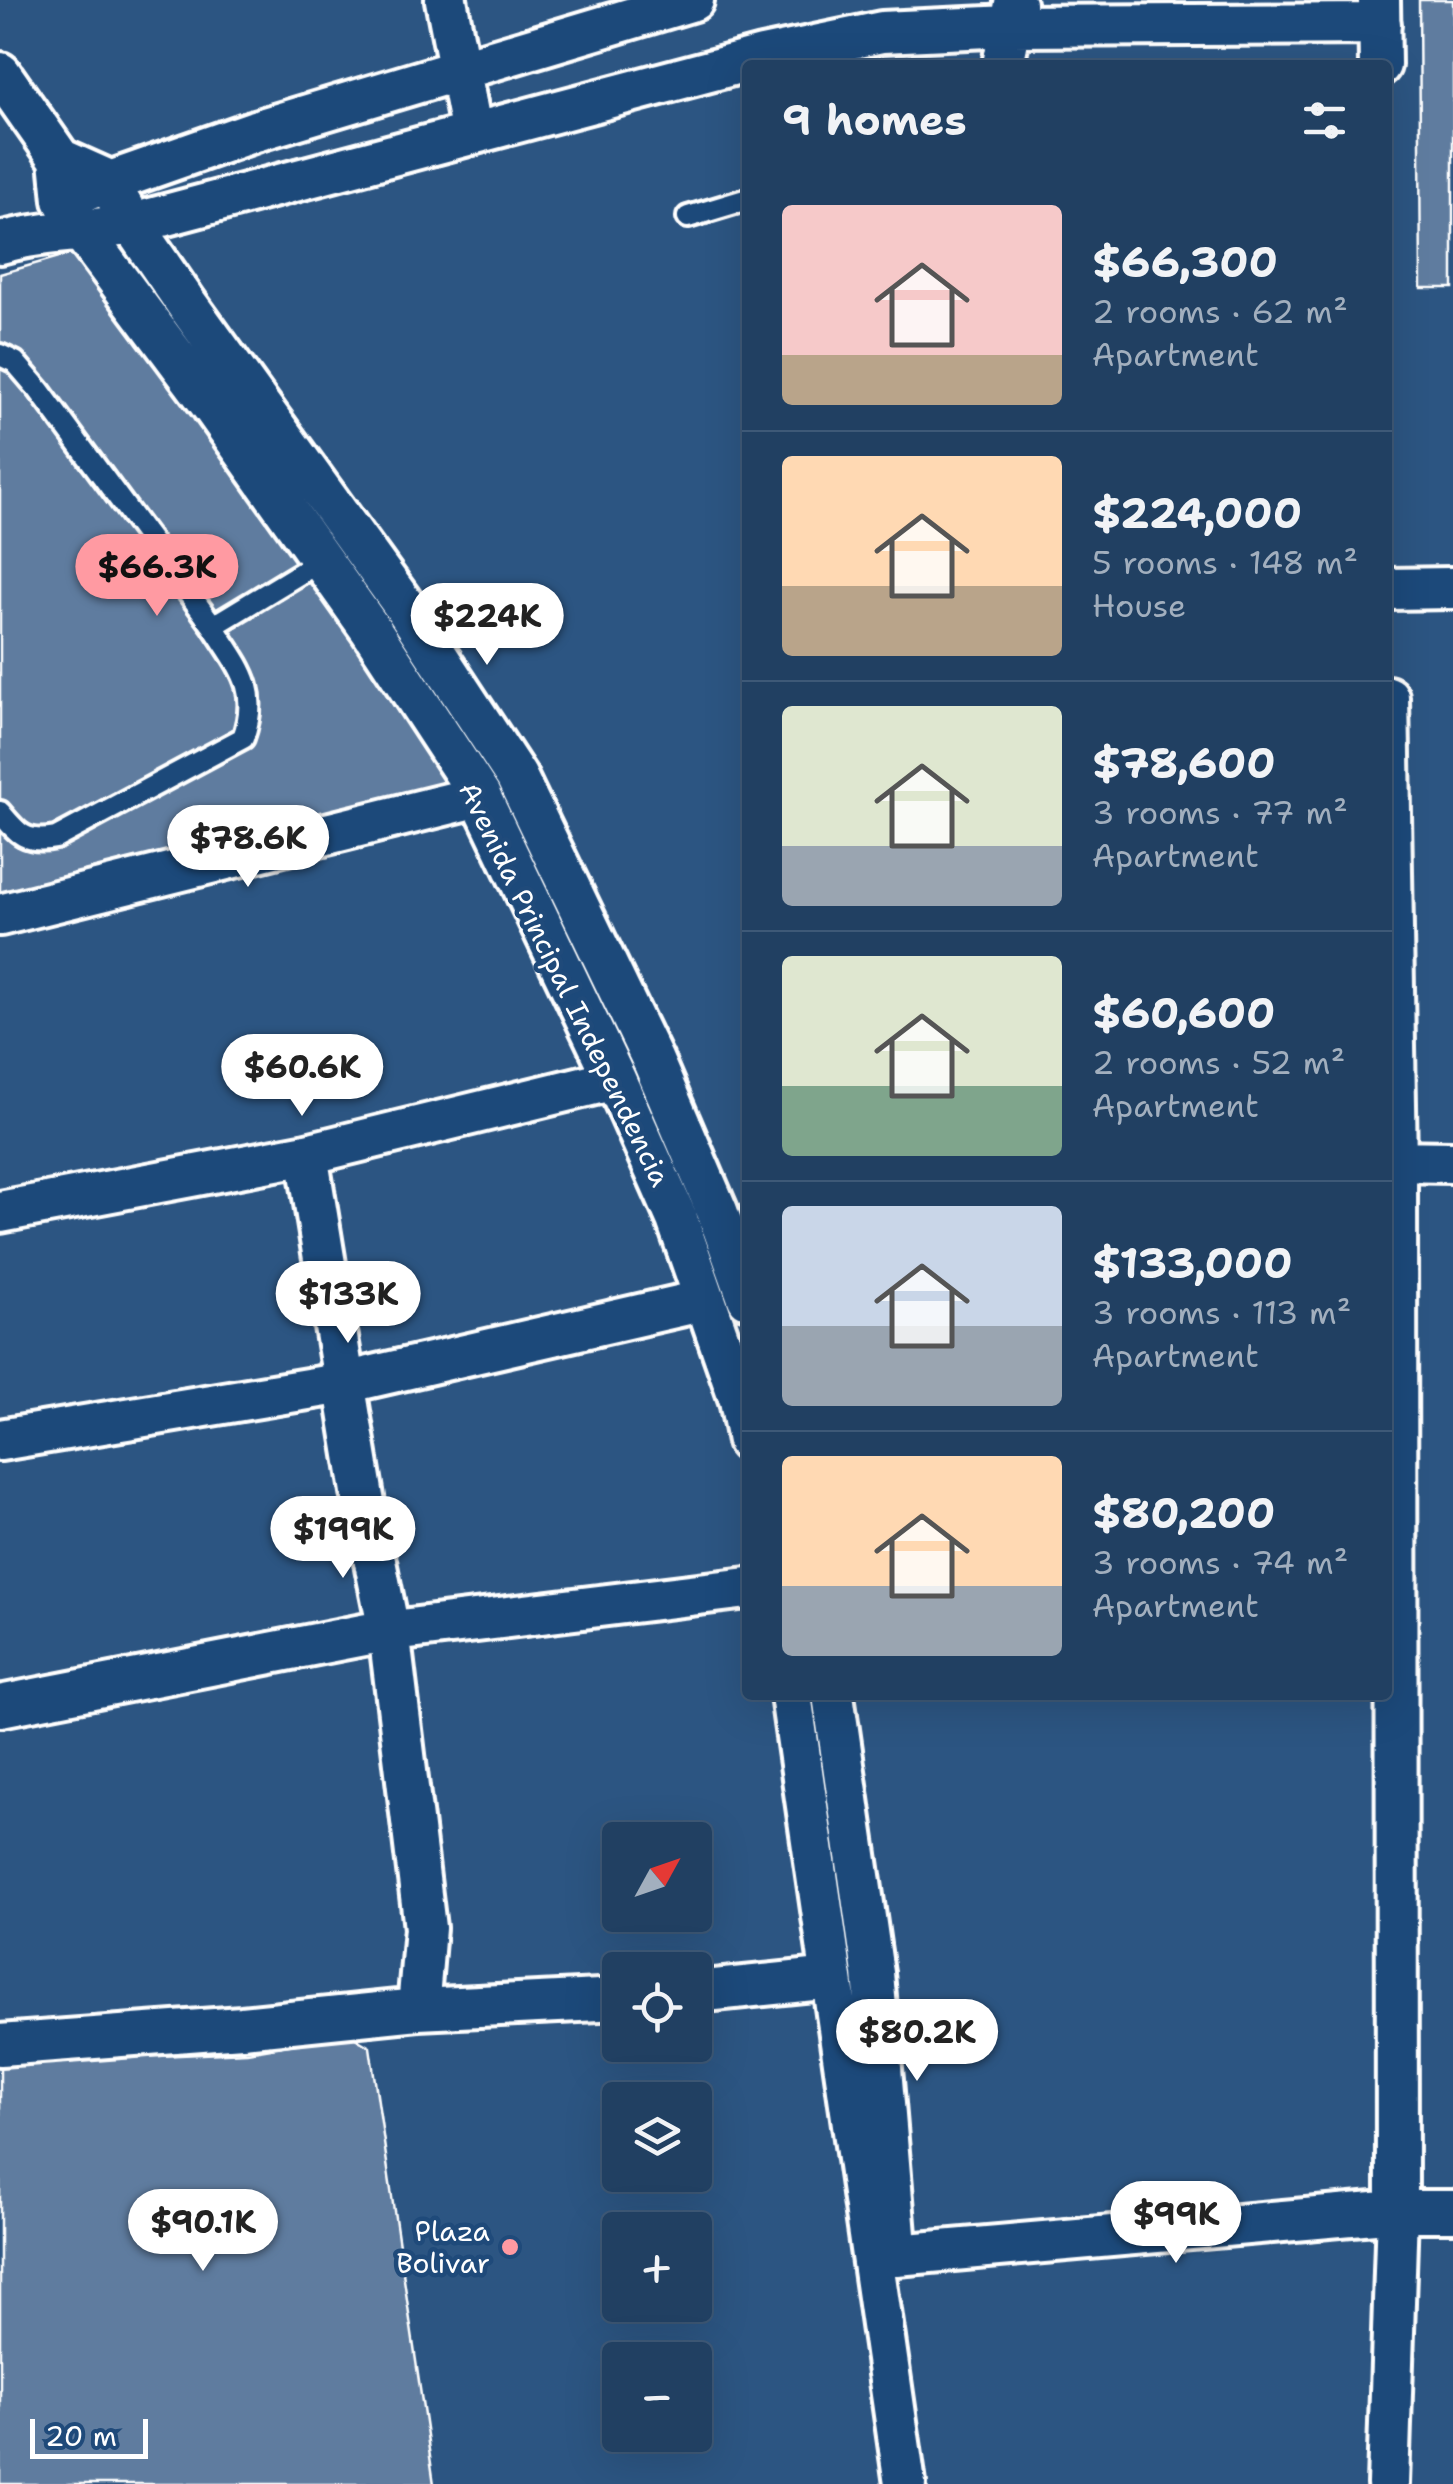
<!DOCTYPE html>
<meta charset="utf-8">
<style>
:root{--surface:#214062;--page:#2d4b6b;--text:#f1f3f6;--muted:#a2afbe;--line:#3e5977;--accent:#ff9aa2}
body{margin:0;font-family:"Shantell Sans",sans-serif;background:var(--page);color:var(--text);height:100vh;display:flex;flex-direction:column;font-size:38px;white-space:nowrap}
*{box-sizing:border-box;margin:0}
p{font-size:32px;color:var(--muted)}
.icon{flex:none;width:55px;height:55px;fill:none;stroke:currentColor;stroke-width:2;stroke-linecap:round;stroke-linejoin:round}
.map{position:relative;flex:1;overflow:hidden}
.sheet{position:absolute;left:742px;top:60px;width:650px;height:1640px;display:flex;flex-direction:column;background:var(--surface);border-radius:10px;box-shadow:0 10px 40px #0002,0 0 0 2px var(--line)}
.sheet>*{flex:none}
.needle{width:65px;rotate:50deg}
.buttons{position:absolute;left:602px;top:1822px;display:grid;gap:20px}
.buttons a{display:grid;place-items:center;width:110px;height:110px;border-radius:10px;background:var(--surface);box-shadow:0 10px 40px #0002,0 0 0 2px var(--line);font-size:50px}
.scale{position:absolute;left:30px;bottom:25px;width:118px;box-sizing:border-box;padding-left:10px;border:5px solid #fff;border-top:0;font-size:28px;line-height:35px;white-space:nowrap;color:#fff;-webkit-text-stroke:8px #1f4a7a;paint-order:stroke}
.price{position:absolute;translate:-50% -85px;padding:0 22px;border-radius:35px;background:#fff;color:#222;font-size:32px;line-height:65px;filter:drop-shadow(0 2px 5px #0008)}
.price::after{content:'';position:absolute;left:50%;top:60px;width:30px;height:22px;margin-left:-15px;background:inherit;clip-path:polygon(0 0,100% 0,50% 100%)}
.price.selected{background:var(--accent);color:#111}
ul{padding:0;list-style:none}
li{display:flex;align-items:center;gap:30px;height:250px;padding:0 40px}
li+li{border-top:2px solid var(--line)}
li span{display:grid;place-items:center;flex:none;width:280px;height:200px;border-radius:10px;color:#555}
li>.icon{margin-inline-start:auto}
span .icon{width:120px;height:120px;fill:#fffc;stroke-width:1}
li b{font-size:42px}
h2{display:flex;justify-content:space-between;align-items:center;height:120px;padding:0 40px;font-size:42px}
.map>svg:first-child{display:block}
.building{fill:#5e7c9f;stroke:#fff;stroke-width:2.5}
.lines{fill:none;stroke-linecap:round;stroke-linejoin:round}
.lane-casing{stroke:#fff;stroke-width:28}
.street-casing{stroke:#fff;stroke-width:48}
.lane{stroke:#1f4a7a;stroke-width:20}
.street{stroke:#1f4a7a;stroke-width:40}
.poi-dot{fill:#ff9aa2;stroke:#1f4a7a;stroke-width:4}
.labels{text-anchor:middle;stroke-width:9;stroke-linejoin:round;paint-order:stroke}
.street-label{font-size:28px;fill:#fff;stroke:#1f4a7a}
.poi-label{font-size:28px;fill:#fff;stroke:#1f4a7a;text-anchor:end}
</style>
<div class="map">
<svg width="1453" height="2484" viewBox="0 0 1453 2484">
<rect width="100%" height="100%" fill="#2c5582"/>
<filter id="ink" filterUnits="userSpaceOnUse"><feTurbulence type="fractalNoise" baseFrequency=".01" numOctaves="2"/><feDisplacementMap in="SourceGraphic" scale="20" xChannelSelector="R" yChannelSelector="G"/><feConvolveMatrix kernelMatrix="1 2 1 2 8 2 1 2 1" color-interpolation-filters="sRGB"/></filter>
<g filter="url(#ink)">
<path class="building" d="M 1419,0 L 1453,0 L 1453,288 L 1421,288 Z
M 80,251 L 211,428 L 456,788 L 0,899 L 0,274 Z
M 350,2035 L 370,2047 L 434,2484 L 0,2484 L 0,2063 L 247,2052 Z"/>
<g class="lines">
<g class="lane-casing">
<path id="lane" d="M 688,217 L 748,199
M 0,355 L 15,362 L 39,390 L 213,626 L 322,560
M 0,812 C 18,834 26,844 56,838 L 243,738 C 261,688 239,667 213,626"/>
</g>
<g class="street-casing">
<path id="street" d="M 446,0 L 472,134
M 1379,0 L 1380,65
M 1003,65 L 1015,4
M 0,73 L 60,159 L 64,200 L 83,233 L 212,406 L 371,630 L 480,796 L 615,1079 L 677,1219 L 740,1400 L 748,1441
M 60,159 L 107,180 L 132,224 L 186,303 L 405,607 L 516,776 L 653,1061 L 717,1211 L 748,1298
M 84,191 L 255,131 L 693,0
M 0,243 C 42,231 88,232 132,224 L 762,57 L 882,32 L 1010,26 L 1380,24
M 1388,589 L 1453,588
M 1388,697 L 1396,1162 L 1397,2211 L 1388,2484
M 0,915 L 480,796
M 307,1154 L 367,1522 L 389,1631 L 425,1928 L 418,2009
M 1388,1161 L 1453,1162
M 0,1212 L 307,1154 L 615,1079
M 0,1440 L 344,1383 L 705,1300
M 791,1695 L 905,2484
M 833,1695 L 873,1973 L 896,2247
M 0,1706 L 368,1634 L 748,1588
M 695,1992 L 832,1978
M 0,2045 L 242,2027 L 418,2009 L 620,1999
M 896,2255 L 1397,2211 L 1453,2211"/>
</g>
<use href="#lane" class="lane"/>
<use href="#street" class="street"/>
</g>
</g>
<circle class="poi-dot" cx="510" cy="2247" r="10"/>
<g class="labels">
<g class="street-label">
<text transform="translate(565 984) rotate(64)" y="10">Avenida Principal Independencia</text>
</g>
<g class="poi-label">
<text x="490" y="2241">Plaza<tspan x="490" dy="32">Bolivar</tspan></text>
</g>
</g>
</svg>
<div class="buttons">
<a><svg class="needle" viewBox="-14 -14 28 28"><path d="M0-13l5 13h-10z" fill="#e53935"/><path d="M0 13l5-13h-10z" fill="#a2afbe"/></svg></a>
<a><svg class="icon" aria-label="locate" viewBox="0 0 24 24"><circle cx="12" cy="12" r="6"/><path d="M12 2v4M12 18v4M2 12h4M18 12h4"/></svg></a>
<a><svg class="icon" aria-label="layers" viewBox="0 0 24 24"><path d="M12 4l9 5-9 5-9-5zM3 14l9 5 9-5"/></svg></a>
<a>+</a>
<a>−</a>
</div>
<div class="scale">20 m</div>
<b class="price selected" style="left:157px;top:619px">$66.3K</b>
<b class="price" style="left:487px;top:668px">$224K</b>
<b class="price" style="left:248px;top:890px">$78.6K</b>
<b class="price" style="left:302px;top:1119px">$60.6K</b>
<b class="price" style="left:348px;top:1346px">$133K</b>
<b class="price" style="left:343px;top:1581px">$199K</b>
<b class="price" style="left:917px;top:2084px">$80.2K</b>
<b class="price" style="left:1176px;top:2266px">$99K</b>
<b class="price" style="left:203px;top:2274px">$90.1K</b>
<section class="sheet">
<h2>9 homes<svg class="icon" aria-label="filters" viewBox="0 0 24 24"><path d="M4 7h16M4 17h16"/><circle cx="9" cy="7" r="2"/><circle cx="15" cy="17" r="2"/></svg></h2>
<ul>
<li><span style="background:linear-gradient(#f6c9c9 75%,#b9a48a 0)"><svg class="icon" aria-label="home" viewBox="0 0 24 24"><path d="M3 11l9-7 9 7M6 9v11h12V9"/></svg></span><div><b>$66,300</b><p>2 rooms · 62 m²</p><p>Apartment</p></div></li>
<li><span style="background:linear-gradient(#ffd9b3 65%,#b9a48a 0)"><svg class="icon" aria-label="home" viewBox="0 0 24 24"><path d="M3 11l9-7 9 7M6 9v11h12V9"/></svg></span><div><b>$224,000</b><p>5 rooms · 148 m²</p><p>House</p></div></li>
<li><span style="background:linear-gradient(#dfe7d0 70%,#9aa5b1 0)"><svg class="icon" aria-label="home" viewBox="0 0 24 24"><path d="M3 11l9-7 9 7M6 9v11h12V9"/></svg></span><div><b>$78,600</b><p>3 rooms · 77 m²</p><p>Apartment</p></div></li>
<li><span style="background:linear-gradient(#dfe7d0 65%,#7fa58c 0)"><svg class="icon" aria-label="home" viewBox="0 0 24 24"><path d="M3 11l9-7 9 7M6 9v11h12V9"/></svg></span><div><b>$60,600</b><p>2 rooms · 52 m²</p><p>Apartment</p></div></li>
<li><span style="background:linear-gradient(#c9d6e8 60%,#9aa5b1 0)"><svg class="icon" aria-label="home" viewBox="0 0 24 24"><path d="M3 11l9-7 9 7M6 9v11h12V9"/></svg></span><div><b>$133,000</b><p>3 rooms · 113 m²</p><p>Apartment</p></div></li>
<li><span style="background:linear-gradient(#ffd9b3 65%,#9aa5b1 0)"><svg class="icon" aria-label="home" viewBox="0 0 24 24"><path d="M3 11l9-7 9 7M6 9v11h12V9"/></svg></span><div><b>$80,200</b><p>3 rooms · 74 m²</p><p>Apartment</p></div></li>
</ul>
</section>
</div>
